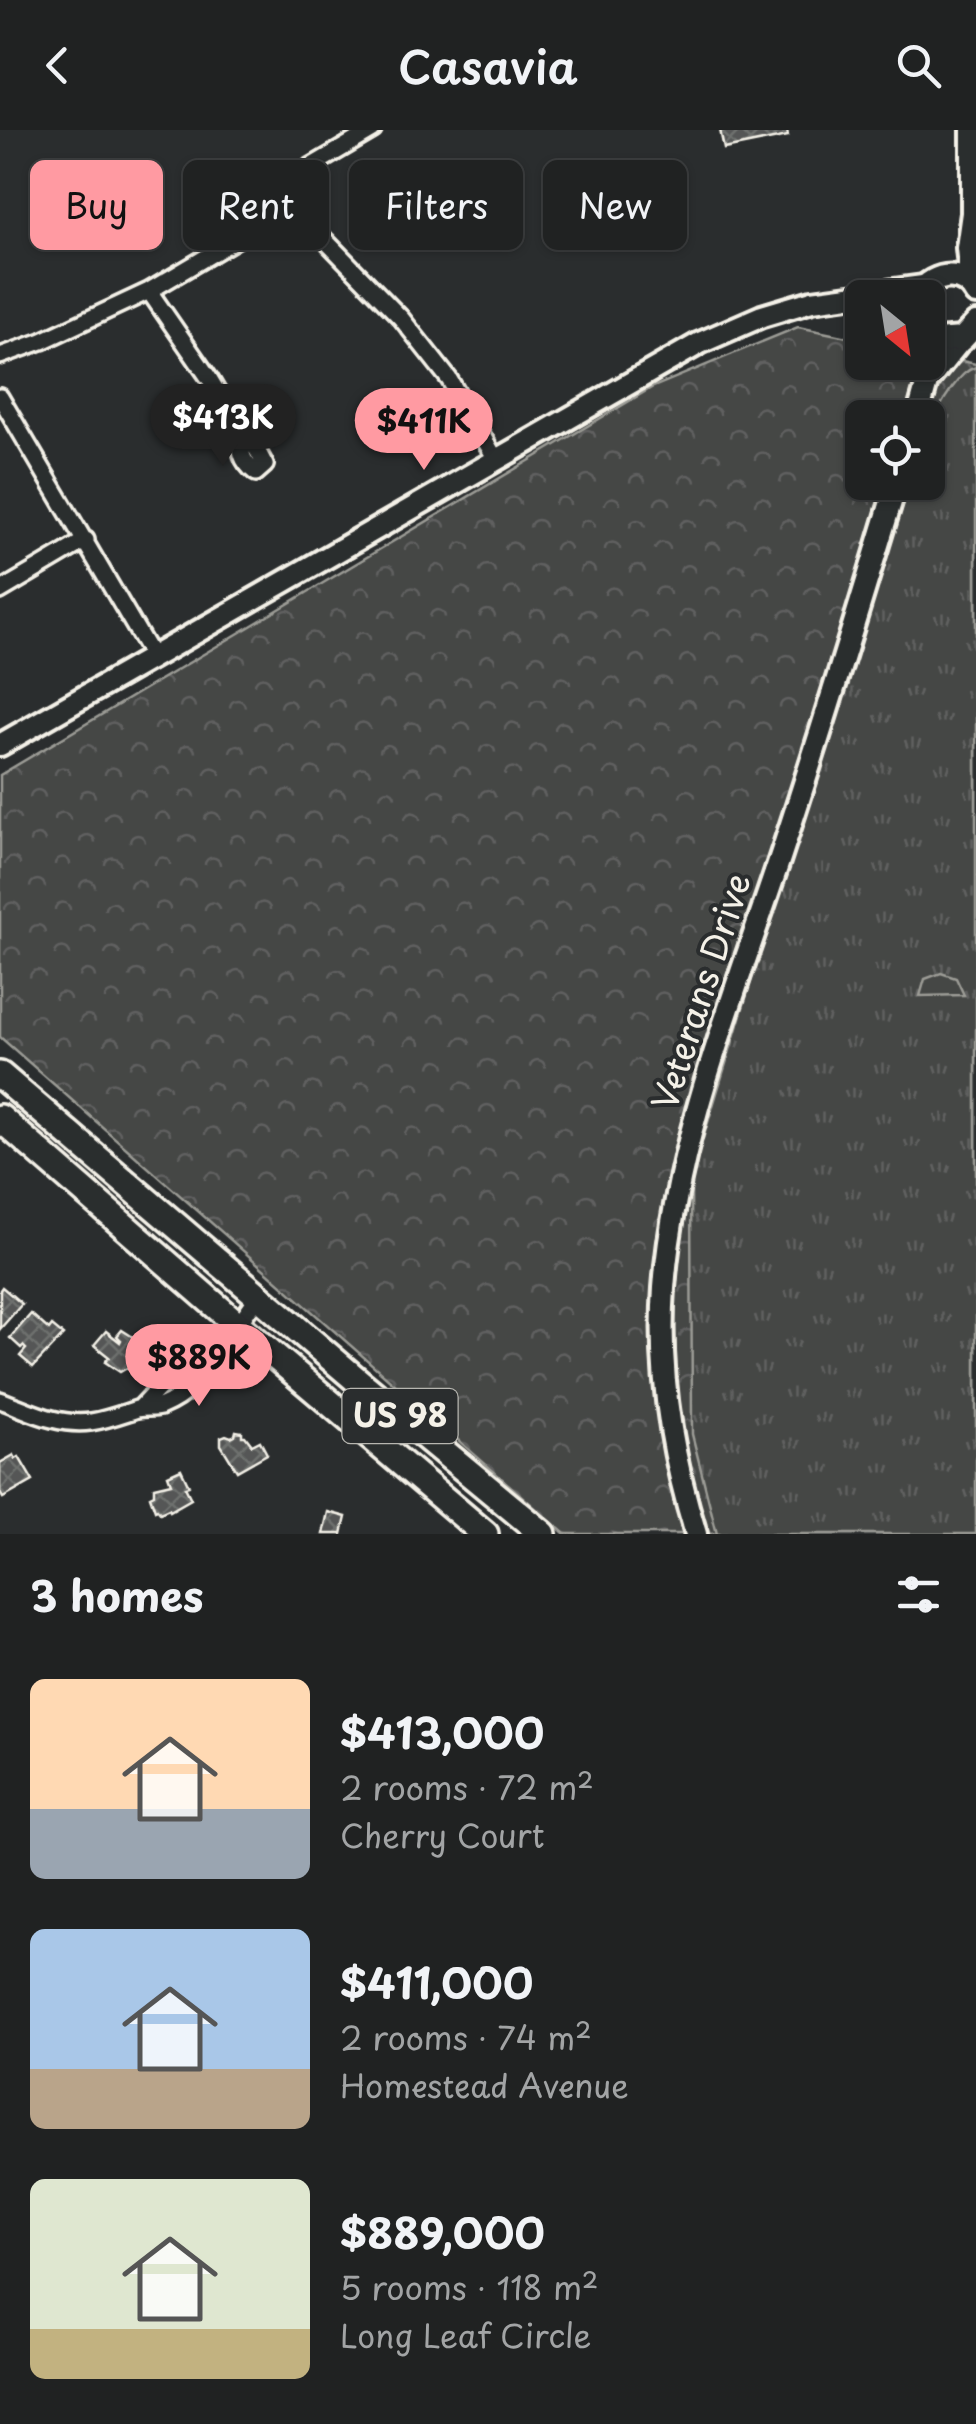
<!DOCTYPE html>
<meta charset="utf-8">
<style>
:root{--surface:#202222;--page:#2d2f2f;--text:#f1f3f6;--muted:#a2a4a5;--line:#3d3f40;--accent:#ff9aa2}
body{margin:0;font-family:"Playpen Sans",sans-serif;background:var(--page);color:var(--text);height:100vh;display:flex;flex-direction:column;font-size:38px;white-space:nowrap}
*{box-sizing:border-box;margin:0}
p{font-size:32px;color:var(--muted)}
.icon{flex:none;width:55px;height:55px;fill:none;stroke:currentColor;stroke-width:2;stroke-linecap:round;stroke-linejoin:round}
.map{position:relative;height:1404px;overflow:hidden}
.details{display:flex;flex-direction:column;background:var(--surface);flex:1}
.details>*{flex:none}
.guide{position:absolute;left:30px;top:30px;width:918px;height:90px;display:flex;gap:20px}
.needle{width:65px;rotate:150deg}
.buttons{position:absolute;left:845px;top:150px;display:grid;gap:20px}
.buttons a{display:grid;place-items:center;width:100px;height:100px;border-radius:15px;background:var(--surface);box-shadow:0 2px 8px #0004,0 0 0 2px var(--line);font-size:50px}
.price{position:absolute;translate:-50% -85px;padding:0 22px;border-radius:35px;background:var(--accent);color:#111;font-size:32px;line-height:65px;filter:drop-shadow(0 2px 5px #0008)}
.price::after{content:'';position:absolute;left:50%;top:60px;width:30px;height:22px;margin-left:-15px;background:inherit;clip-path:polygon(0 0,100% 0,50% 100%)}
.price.current{background:#222;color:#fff}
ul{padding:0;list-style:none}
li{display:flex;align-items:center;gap:30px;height:250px;padding:0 30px}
li span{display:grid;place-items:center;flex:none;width:280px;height:200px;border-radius:15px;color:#555}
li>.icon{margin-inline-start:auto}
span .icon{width:120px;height:120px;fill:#fffc;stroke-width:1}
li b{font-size:42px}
h2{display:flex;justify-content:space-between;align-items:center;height:120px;padding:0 30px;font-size:42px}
.tag{padding:0 35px;border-radius:15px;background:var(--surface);box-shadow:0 2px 8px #0004,0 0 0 2px var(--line);font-size:35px;line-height:90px}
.tag.current{background:var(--accent);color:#111}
header{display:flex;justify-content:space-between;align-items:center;height:130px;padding:0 30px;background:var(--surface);font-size:45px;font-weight:600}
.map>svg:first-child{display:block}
.forest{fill:url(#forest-crowns);stroke:#9c9c96;stroke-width:2.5;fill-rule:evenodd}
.park{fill:url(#park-tufts);stroke:#9c9c96;stroke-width:2.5}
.garden{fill:#444645;stroke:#9c9c96;stroke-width:2.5}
.building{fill:url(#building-cross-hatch);stroke:#f4f1e8;stroke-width:2.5}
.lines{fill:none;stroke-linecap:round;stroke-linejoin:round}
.minor-casing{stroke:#f4f1e8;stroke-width:22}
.tertiary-casing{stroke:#f4f1e8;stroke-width:28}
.secondary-casing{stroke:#f4f1e8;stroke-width:30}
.primary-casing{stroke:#f4f1e8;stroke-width:32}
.minor{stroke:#2a2d2e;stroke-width:15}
.tertiary{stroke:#2a2d2e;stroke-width:20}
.secondary{stroke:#2a2d2e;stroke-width:22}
.primary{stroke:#2a2d2e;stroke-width:25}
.labels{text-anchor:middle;stroke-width:8;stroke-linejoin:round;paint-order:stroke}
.shield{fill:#2a2d2e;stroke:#b7b6b0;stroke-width:2.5}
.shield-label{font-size:32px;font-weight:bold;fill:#f4f1e8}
.street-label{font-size:35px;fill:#f4f1e8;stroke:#2a2d2e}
</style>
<header><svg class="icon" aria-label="back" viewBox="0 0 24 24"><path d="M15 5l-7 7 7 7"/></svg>Casavia<svg class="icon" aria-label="search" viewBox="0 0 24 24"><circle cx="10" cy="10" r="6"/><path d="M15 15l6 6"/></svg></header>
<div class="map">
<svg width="976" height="1404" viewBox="0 0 976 1404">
<defs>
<pattern id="forest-crowns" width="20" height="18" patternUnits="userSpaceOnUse" patternTransform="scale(2.5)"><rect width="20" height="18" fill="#444645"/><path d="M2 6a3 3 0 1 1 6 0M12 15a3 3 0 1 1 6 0" fill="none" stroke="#606160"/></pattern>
<pattern id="park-tufts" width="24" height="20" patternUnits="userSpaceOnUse" patternTransform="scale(2.5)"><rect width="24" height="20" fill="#444645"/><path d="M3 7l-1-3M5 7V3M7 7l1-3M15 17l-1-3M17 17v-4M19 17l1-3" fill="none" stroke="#606160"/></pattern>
<pattern id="building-cross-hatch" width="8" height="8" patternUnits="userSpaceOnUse" patternTransform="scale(2.5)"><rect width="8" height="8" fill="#555756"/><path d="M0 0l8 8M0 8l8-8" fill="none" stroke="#6e706e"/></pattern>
</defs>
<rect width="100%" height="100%" fill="#2a2d2e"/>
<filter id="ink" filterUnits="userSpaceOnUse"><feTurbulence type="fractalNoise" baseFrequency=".01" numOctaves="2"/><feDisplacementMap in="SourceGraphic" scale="20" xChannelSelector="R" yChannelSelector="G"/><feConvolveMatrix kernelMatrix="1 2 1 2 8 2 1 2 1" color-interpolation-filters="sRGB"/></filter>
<g filter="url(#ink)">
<path class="forest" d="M 798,197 L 862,210 L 862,232 L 928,232 L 928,224 L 976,234 L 976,1404 L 565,1404 L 0,907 L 0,645 L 653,257 ZM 862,288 L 928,288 L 928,352 L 862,352 Z"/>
<path class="park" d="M 976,237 L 976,1404 L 717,1404 L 692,1304 L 691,1048 L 860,495 L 911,353 L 928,352 C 928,310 926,294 952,258 C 960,248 964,241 976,237 Z"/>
<path class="garden" d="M 941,843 L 956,848 L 964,865 L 920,866 L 925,849 Z"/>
<path class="building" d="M 720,0 L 787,0 L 788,6 L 724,19 Z
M 2,1157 L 22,1174 L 0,1199 L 0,1160 Z
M 31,1184 L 49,1200 L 52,1196 L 63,1205 L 33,1237 L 20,1226 L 26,1219 L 23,1216 L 21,1218 L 10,1208 Z
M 122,1200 L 136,1209 L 132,1216 L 140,1224 L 129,1240 L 127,1238 L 120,1242 L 105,1232 L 109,1227 L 94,1215 L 106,1201 L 120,1212 L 121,1210 L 117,1206 Z
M 236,1301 L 242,1302 L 242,1306 L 245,1306 L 252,1315 L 260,1311 L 267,1324 L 237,1341 L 221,1315 L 221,1307 L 226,1305 L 231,1307 L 235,1305 Z
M 14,1325 L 16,1329 L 19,1327 L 33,1351 L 3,1368 L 0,1363 L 0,1333 Z
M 181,1339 L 189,1356 L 185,1357 L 191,1369 L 170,1381 L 169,1379 L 160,1383 L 157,1379 L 155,1380 L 150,1366 L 154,1364 L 154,1357 L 171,1353 L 168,1345 Z
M 328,1382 L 346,1387 L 342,1404 L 323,1404 Z"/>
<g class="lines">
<g class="minor-casing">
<path id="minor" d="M 290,74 L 401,188 L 449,249 L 497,331
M 149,161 L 209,248 L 240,300
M 0,226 L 42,211 L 149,161 L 247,103 L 290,74 L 298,50 L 307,39 L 373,0
M 0,267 L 152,526
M 240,300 L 257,320 L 265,335 L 256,343 C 240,330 240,321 240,300 Z
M 0,461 L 86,410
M 0,1270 C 17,1276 35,1285 52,1289 C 87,1298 106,1289 137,1279 C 145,1277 153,1279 160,1277 C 185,1267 206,1247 212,1220
M 140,1278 L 186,1229 L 212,1220 L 238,1195 L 258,1166"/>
</g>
<g class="tertiary-casing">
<path id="tertiary" d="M 917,288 L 927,252 L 962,209
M 0,615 L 700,213 L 762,186 L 812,171 L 923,156
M 696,1404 C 672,1326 658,1240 664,1158 C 675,1011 734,867 780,728 C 821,604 859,478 897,352"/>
</g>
<g class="secondary-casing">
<path id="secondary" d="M 972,155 L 968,118 L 973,83 L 973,0
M 917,168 C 929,144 962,137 976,163
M 928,203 L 937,211 L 962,209 L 976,194"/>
</g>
<g class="primary-casing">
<path id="primary" d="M 0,945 L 358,1251 L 543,1404
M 0,988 L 238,1195 L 485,1404"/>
</g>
<use href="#minor" class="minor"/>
<use href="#tertiary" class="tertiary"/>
<use href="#secondary" class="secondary"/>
<use href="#primary" class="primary"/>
</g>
</g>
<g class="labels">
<rect class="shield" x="342.5" y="1259" width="115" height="54" rx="8"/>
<g class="shield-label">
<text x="400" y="1297">US 98</text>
</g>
<g class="street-label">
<text transform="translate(702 862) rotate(-72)" y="12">Veterans Drive</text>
</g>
</g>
</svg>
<div class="buttons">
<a><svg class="needle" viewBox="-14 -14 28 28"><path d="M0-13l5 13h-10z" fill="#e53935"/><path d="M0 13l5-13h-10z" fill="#a2a4a5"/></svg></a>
<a><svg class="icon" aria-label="locate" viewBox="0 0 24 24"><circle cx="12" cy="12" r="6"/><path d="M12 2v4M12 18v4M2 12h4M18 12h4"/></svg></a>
</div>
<b class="price current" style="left:223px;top:339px">$413K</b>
<b class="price" style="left:424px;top:343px">$411K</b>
<b class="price" style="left:199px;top:1279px">$889K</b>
<div class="guide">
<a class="tag current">Buy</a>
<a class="tag">Rent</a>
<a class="tag">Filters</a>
<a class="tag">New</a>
</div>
</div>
<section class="details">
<h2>3 homes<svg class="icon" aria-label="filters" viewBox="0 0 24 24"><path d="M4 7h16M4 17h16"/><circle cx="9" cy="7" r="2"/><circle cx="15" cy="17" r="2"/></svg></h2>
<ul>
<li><span style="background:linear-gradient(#ffd9b3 65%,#9aa5b1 0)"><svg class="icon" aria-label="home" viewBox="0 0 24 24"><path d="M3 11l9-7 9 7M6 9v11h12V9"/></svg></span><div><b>$413,000</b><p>2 rooms · 72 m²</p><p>Cherry Court</p></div></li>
<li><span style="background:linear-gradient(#a9c7e8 70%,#b9a48a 0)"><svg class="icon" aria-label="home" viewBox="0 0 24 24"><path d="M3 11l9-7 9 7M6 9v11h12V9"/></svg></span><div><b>$411,000</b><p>2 rooms · 74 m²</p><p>Homestead Avenue</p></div></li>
<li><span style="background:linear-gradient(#dfe7d0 75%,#c2b280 0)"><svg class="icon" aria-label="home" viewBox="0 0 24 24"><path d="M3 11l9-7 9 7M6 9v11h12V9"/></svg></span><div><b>$889,000</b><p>5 rooms · 118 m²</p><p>Long Leaf Circle</p></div></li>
</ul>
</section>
